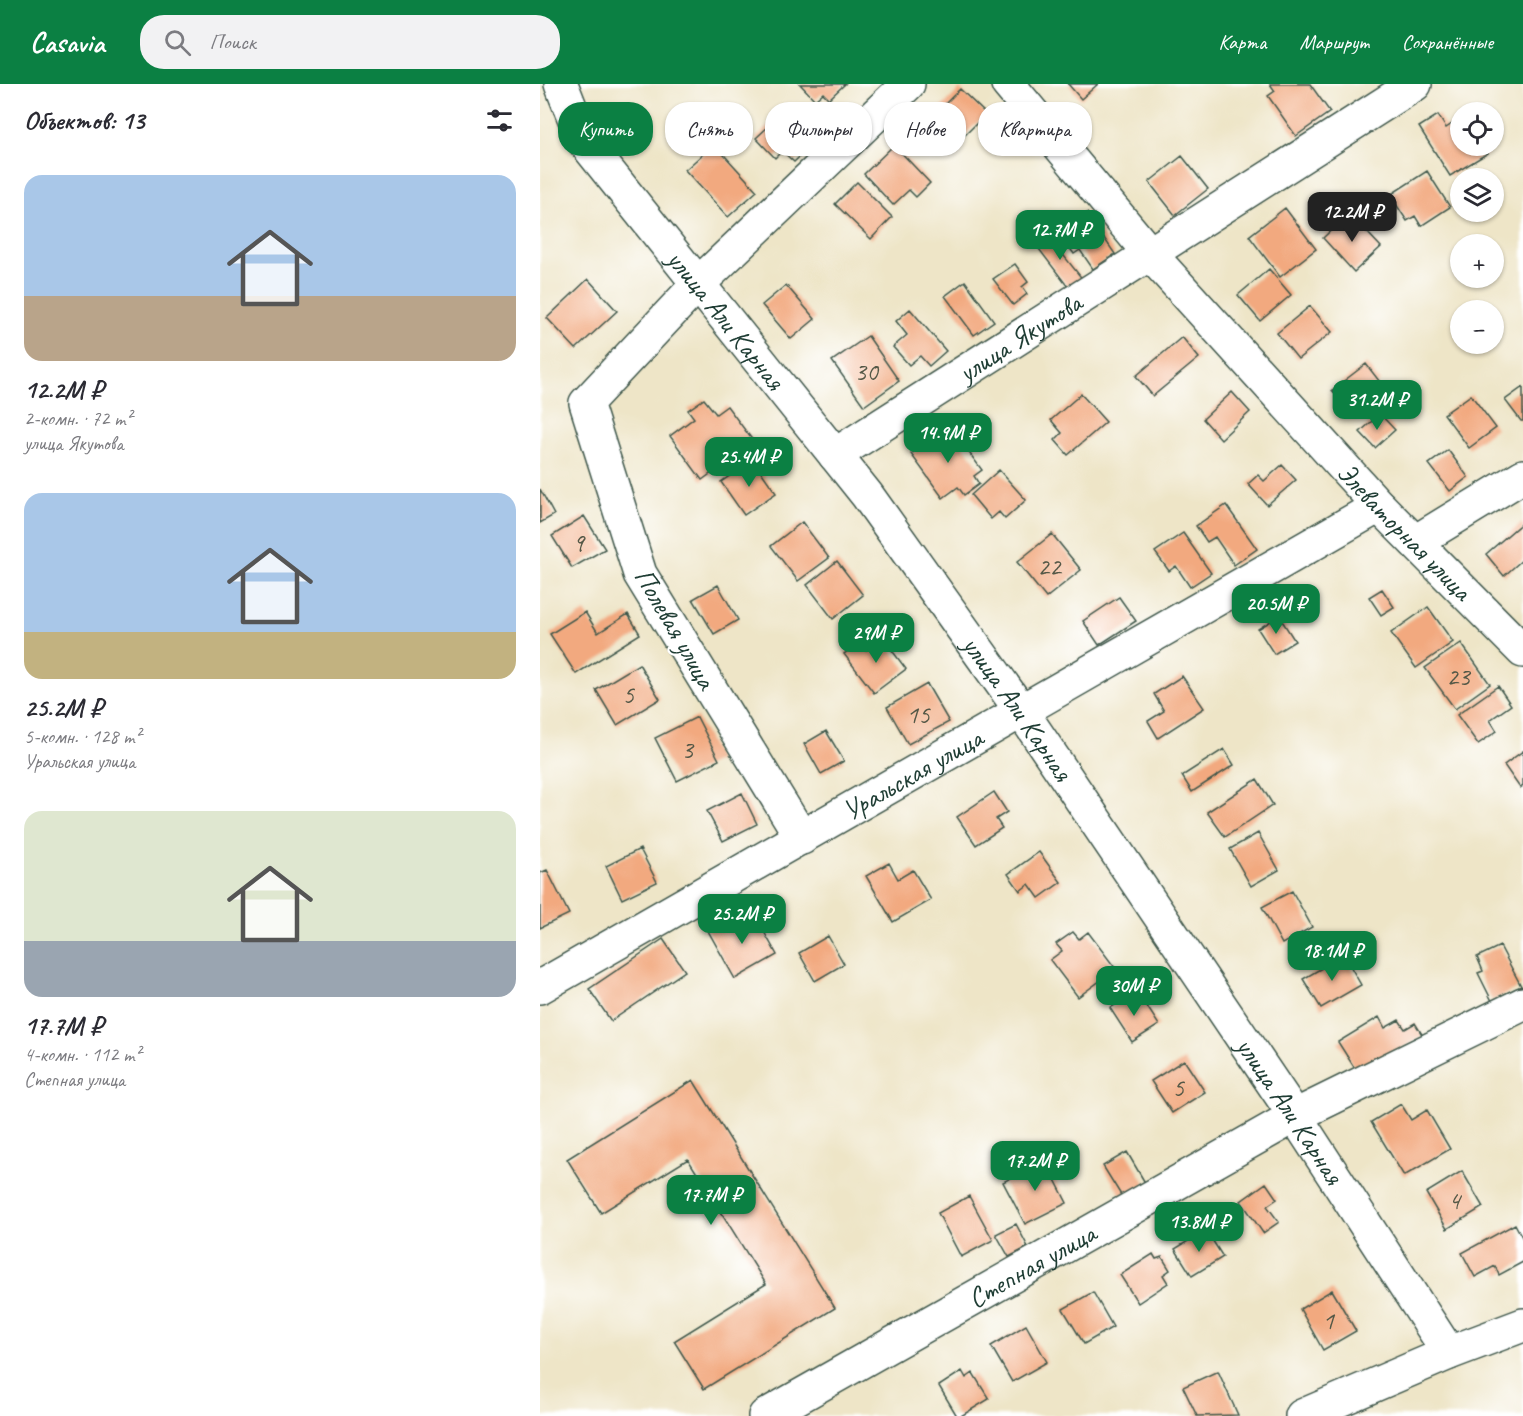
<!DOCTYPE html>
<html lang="ru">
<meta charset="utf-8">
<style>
:root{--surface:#fff;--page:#f2f2f3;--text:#2b2b33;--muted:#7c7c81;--accent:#0b8043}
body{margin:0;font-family:Caveat,sans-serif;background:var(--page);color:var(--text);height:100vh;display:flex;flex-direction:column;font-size:22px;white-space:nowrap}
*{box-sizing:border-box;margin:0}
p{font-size:20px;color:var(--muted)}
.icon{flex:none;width:33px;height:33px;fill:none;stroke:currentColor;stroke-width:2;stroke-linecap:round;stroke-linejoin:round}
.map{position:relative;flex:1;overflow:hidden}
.sheet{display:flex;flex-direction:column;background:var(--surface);width:540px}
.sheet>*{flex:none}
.hud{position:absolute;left:18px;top:18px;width:570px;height:54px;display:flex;gap:12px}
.fabs{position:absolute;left:910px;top:18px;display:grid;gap:12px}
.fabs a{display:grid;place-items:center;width:54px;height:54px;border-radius:50%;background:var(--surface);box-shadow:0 2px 4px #0004;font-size:30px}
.price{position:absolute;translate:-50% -51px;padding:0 14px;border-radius:12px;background:var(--accent);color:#fff;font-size:20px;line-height:39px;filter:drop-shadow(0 2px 3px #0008)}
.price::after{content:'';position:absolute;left:50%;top:36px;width:18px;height:14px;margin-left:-9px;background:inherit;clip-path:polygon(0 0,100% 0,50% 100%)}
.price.active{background:#222;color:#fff}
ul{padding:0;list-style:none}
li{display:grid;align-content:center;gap:12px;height:318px;padding:0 24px}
li span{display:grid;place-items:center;height:186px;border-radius:18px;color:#555}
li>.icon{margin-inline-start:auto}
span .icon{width:108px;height:108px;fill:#fffc;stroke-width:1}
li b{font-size:26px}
h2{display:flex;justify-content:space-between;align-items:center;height:72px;padding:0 24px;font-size:26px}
.pill{padding:0 21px;border-radius:24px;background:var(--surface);box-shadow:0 2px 4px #0004;font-size:21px;line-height:54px}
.pill.active{background:var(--accent);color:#fff}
header{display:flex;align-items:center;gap:36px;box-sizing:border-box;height:84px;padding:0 30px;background:var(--accent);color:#fff}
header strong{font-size:28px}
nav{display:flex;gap:33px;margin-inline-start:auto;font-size:21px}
.search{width:420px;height:54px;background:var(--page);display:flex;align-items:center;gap:15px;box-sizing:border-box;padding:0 21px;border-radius:24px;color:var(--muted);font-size:22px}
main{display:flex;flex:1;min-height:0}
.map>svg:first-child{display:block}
.building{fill:#f2a97f}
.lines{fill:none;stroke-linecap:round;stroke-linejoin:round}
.minor-casing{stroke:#3e564a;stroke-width:36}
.minor{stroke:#fff;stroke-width:33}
.labels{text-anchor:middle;stroke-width:4.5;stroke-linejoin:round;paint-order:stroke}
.number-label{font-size:26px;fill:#545847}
.street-label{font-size:28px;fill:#1f3d34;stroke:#fff}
</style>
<header>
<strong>Casavia</strong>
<div class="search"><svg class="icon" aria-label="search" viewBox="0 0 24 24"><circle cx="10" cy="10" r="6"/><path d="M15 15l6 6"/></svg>Поиск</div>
<nav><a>Карта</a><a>Маршрут</a><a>Сохранённые</a></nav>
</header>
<main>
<section class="sheet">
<h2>Объектов: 13<svg class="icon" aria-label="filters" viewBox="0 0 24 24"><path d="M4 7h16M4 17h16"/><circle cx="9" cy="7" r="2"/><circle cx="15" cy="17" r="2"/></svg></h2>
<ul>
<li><span style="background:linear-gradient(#a9c7e8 65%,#b9a48a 0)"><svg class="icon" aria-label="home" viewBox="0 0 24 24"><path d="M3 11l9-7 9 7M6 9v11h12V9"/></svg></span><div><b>12.2M ₽</b><p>2-комн. · 72 m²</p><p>улица Якутова</p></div></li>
<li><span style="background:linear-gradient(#a9c7e8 75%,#c2b280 0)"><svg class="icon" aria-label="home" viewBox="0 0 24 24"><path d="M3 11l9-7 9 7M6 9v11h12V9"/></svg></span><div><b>25.2M ₽</b><p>5-комн. · 128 m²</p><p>Уральская улица</p></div></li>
<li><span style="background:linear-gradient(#dfe7d0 70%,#9aa5b1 0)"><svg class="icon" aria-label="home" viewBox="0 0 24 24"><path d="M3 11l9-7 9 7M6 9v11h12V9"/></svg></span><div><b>17.7M ₽</b><p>4-комн. · 112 m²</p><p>Степная улица</p></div></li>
</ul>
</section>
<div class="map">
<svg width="983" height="1332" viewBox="0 0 983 1332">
<rect width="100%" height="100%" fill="#fff"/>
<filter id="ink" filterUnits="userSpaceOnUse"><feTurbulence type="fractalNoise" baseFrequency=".0167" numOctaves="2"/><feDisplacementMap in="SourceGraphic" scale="12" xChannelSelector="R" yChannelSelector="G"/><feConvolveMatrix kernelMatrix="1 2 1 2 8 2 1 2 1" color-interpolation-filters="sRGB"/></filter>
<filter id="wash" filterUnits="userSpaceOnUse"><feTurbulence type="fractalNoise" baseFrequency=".008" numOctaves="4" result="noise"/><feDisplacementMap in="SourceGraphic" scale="24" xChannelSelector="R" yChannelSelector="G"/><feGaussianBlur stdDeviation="1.35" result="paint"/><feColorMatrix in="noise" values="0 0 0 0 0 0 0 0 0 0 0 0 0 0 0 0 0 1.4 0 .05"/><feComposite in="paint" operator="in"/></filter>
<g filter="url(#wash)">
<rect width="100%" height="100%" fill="#eee5c7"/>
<g id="blocks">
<path class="building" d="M 260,0 L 305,0 L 289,15 L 283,9 L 275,16 Z
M 528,0 L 558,0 L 541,15 Z
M 730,0 L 770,0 L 790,28 L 756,52 L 728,12 L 735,7 Z
M 420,5 L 446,30 L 416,60 L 391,34 Z
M 249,23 L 279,54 L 254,78 L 242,67 L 235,74 L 216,54 Z
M 898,31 L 906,44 L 921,34 L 921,62 L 943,62 L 948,69 L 910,92 L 879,43 Z
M 174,60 L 217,107 L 188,133 L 145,86 Z
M 354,61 L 390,99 L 376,113 L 369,106 L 353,121 L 324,90 Z
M 642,72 L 668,105 L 635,131 L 609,98 Z
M 887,87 L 910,123 L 881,142 L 875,132 L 867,137 L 850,111 Z
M 317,98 L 352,133 L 331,155 L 295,120 Z
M 745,124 L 776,165 L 740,193 L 709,152 Z
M 547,129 L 575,170 L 553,185 L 540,166 L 534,170 L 518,148 Z
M 809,129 L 841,163 L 814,188 L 783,154 Z
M 513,148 L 524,164 L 520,167 L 544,197 L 531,207 L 496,161 Z
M 475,180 L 488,198 L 482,203 L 487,210 L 473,221 L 453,195 Z
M 729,185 L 751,211 L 720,237 L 698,211 Z
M 48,195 L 77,227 L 36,265 L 7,234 Z
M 425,197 L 454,237 L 434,251 L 405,212 Z
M 246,201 L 275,235 L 251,255 L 222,221 Z
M 770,222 L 792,248 L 758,275 L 737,249 Z
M 370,225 L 406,267 L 389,282 L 380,272 L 369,281 L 353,263 L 367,251 L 356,237 Z
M 328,252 L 359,297 L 324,322 L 292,277 Z
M 642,253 L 659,274 L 613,312 L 596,292 Z
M 826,280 L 840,298 L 807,324 L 792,306 Z
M 983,303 L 983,337 L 981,337 L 965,316 Z
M 692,308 L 710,328 L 681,355 L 663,335 Z
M 541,310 L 566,338 L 528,371 L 515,356 L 522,349 L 511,336 Z
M 931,311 L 956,344 L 929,364 L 904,330 Z
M 164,315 L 176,330 L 187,322 L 214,358 L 162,396 L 130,352 L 154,334 L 148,326 Z
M 840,330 L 855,346 L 835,364 L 820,348 Z
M 410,343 L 442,386 L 434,392 L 439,400 L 424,411 L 418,403 L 403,414 L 371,370 Z
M 908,366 L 928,393 L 910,407 L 889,380 Z
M 213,376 L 236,409 L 204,431 L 181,398 Z
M 742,381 L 756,396 L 727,421 L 708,400 L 718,391 L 724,397 Z
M 459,386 L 486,416 L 465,435 L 459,428 L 451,435 L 431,411 Z
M 0,405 L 14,431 L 0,439 Z
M 686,421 L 717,465 L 694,481 L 675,453 L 667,458 L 656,442 Z
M 44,432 L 65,465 L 32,484 L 12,452 Z
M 262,438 L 289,474 L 258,497 L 231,462 Z
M 983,438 L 983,475 L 964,492 L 946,470 Z
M 643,449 L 671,489 L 650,503 L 636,482 L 629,487 L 615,468 Z
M 512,450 L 541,486 L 506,514 L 477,478 Z
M 297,477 L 323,511 L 293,535 L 267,501 Z
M 178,501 L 198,536 L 174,550 L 153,515 Z
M 842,505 L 854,523 L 841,531 L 829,513 Z
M 579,513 L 596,537 L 559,561 L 543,537 Z
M 888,523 L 913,558 L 876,584 L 851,549 Z
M 45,528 L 58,549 L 88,530 L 100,550 L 36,590 L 10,550 Z
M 739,532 L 755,557 L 734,570 L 718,545 Z
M 342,553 L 366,585 L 334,609 L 304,570 L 320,558 L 326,566 Z
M 921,559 L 950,600 L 915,625 L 885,584 Z
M 99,580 L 120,615 L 77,641 L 56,606 Z
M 642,592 L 664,624 L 618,654 L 608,637 L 624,627 L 614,610 Z
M 387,600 L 409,638 L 368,660 L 347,623 Z
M 958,602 L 971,621 L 950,636 L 957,647 L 938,660 L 917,631 Z
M 157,633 L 179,676 L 137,697 L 115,654 Z
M 286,647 L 304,677 L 281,690 L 264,660 Z
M 684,665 L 694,681 L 652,708 L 642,692 Z
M 983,667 L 983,702 L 980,704 L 964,681 Z
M 717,695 L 733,721 L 685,753 L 667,728 Z
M 454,708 L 467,728 L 456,735 L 462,744 L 436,761 L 417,733 Z
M 202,709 L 217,740 L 183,757 L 167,727 Z
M 718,749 L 739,786 L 711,802 L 690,765 Z
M 100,765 L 117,798 L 82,815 L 66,782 Z
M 499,768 L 521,798 L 499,814 L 489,800 L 480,807 L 468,790 Z
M 349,779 L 358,795 L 373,786 L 391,816 L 353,838 L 326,792 Z
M 7,786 L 29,830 L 0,844 L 0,789 Z
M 752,807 L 772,843 L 742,860 L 722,823 Z
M 193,830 L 202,846 L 218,837 L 237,871 L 195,895 L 167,845 Z
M 533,848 L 539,855 L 548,848 L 576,885 L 538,913 L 510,876 L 522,867 L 516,860 Z
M 288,852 L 304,880 L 275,897 L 259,869 Z
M 123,855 L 145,887 L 71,937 L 49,905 Z
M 960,862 L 981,902 L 952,917 L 938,889 L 943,887 L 937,873 Z
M 804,871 L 821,901 L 781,924 L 763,895 Z
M 597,907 L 619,941 L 592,958 L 570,924 Z
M 839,933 L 845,944 L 859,936 L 865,945 L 875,939 L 883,952 L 819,991 L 798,958 Z
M 644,976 L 665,1008 L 632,1029 L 611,997 Z
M 153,996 L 295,1224 L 164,1305 L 134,1257 L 226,1200 L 148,1075 L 61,1129 L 27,1075 Z
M 861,1020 L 871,1036 L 887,1026 L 910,1065 L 864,1092 L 831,1038 Z
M 587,1068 L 607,1102 L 584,1116 L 563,1082 Z
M 505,1076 L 527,1119 L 485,1140 L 463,1098 Z
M 922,1087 L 943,1123 L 907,1145 L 886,1109 Z
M 726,1099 L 737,1115 L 727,1122 L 739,1138 L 723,1149 L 701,1117 Z
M 429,1112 L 453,1156 L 421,1173 L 398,1129 Z
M 476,1140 L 488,1163 L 469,1173 L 456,1150 Z
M 975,1140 L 983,1155 L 983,1178 L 959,1191 L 955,1182 L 935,1193 L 922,1169 Z
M 666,1146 L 683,1173 L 652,1192 L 635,1165 Z
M 613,1170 L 616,1175 L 622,1173 L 630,1186 L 623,1191 L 628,1199 L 598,1219 L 580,1191 Z
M 792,1206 L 816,1247 L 783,1266 L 760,1225 Z
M 553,1208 L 573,1243 L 544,1260 L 523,1225 Z
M 486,1241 L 507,1278 L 472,1298 L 451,1262 Z
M 422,1287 L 426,1294 L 433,1289 L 449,1315 L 421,1332 L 417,1332 L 399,1302 Z
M 678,1287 L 698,1331 L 657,1332 L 643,1303 Z"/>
</g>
</g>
<g filter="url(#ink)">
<use href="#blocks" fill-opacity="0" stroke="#3e564a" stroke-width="1.5"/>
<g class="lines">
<g class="minor-casing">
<g id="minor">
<path id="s1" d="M 21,0 L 43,56 L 327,411 L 482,628 L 755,1032 L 909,1269"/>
<path id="s2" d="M 468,0 L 610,170 L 839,422 L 983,567"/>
<path id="s3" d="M 295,371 L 875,0"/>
<path d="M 875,458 L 983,392"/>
<path d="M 262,754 L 100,490 L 46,319 L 158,200 L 368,0"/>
<path id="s4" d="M 0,903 L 839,422"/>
<path id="s5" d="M 225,1332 L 755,1032 L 983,920"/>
<path d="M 762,1332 L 909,1269 L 983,1241"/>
</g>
</g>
<use href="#minor" class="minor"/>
</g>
</g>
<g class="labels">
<g class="number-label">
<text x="326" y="296">30</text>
<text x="38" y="467">9</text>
<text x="509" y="491">22</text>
<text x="918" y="601">23</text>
<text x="88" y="619">5</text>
<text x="378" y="639">15</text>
<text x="147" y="674">3</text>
<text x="638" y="1012">5</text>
<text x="914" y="1125">4</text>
<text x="788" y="1245">1</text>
</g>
<g class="street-label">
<text dy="10" stroke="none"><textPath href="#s1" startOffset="290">улица Али Карная</textPath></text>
<text dy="10" stroke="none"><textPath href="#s3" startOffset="219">улица Якутова</textPath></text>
<text dy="10" stroke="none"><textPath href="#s2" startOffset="598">Элеваторная улица</textPath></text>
<text transform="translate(136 544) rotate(60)" y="10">Полевая улица</text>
<text dy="10" stroke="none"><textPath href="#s1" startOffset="776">улица Али Карная</textPath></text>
<text dy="10" stroke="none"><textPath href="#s4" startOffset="429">Уральская улица</textPath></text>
<text dy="10" stroke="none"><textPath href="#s1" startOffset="1262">улица Али Карная</textPath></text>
<text dy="10" stroke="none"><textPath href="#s5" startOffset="306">Степная улица</textPath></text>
</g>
</g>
</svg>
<div class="fabs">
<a><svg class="icon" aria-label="locate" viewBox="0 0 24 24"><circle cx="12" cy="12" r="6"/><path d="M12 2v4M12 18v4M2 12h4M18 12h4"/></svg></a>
<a><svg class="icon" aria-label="layers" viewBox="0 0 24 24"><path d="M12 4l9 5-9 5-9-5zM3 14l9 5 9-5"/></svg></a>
<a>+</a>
<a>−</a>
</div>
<b class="price active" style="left:812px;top:159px">12.2M ₽</b>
<b class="price" style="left:520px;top:177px">12.7M ₽</b>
<b class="price" style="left:837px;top:347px">31.2M ₽</b>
<b class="price" style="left:408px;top:380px">14.9M ₽</b>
<b class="price" style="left:209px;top:404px">25.4M ₽</b>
<b class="price" style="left:736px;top:551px">20.5M ₽</b>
<b class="price" style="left:336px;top:580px">29M ₽</b>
<b class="price" style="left:202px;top:861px">25.2M ₽</b>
<b class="price" style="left:792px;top:898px">18.1M ₽</b>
<b class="price" style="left:594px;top:933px">30M ₽</b>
<b class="price" style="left:495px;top:1108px">17.2M ₽</b>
<b class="price" style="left:171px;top:1142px">17.7M ₽</b>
<b class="price" style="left:659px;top:1169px">13.8M ₽</b>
<div class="hud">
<a class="pill active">Купить</a>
<a class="pill">Снять</a>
<a class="pill">Фильтры</a>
<a class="pill">Новое</a>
<a class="pill">Квартира</a>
</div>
</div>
</main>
